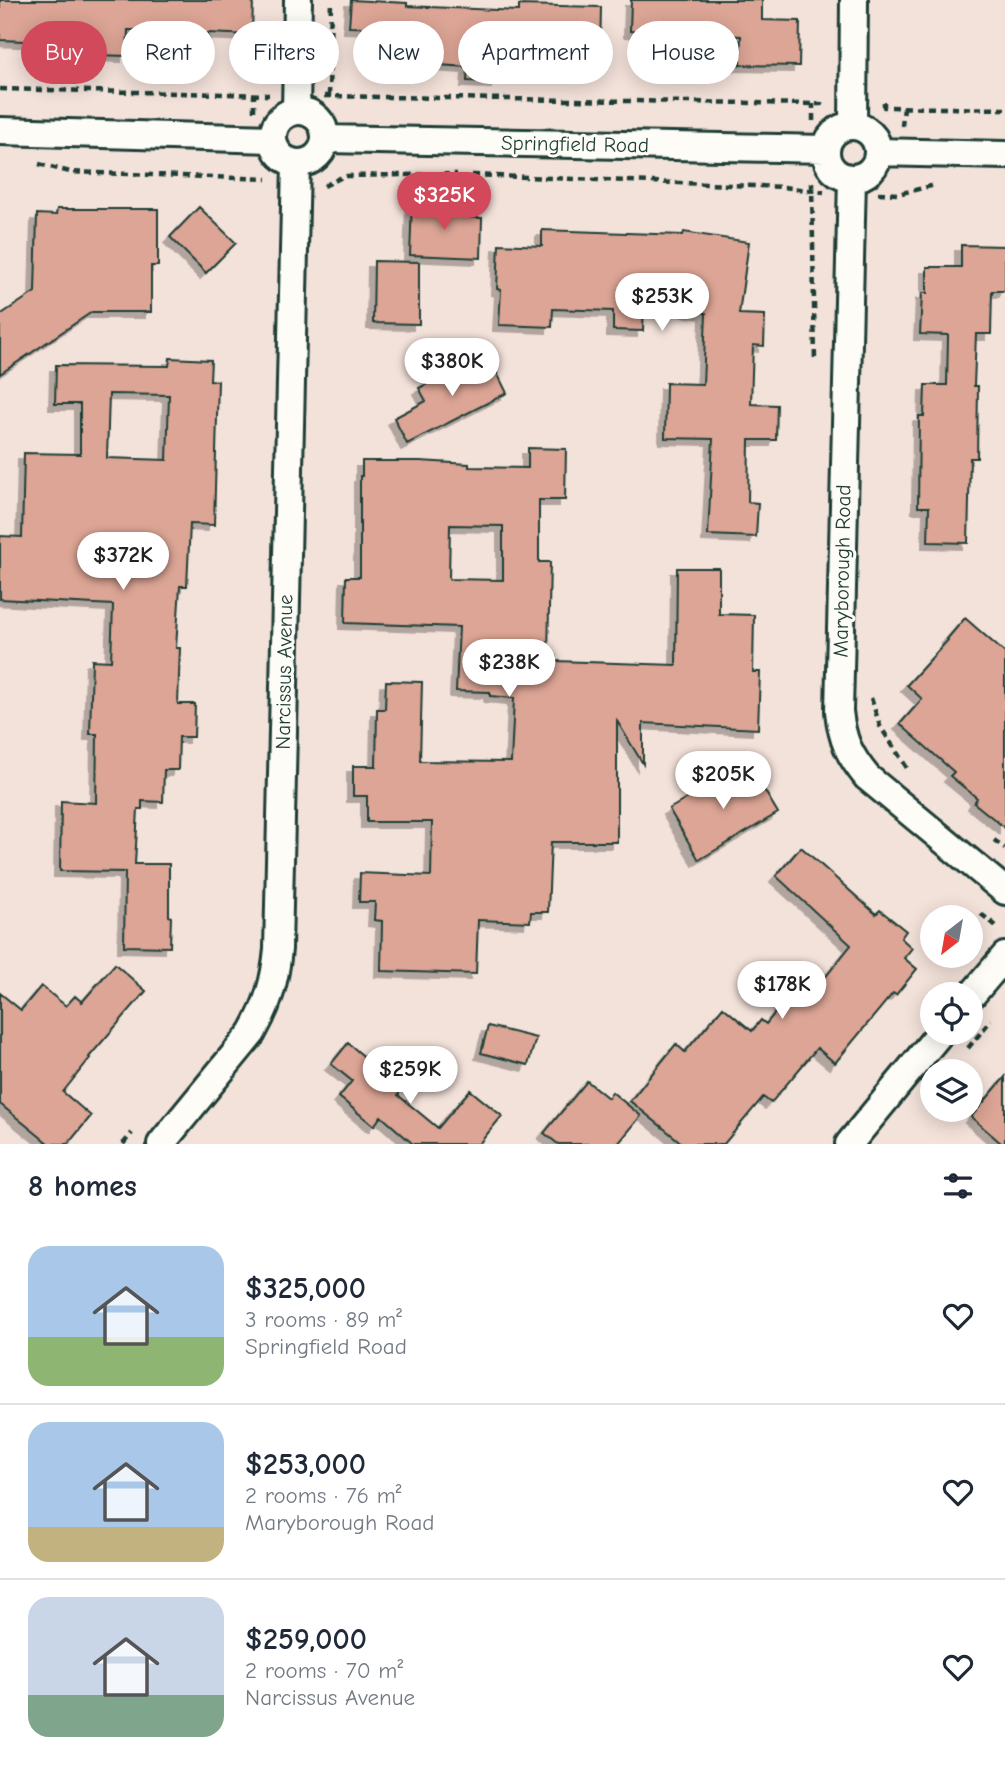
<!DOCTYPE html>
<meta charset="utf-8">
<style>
:root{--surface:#fff;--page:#f6f6f7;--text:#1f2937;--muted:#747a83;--line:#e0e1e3;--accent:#d1495b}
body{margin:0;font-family:"Comic Neue",sans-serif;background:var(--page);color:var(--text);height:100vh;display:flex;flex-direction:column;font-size:26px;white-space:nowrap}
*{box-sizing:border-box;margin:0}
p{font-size:23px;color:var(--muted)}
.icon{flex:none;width:38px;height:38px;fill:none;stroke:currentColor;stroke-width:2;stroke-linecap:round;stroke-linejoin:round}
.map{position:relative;height:1144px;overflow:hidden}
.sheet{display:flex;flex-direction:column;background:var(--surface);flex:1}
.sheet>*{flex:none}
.hud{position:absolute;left:21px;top:21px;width:964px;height:63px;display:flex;gap:14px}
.needle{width:46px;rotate:211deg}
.fabs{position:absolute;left:920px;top:905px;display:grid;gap:14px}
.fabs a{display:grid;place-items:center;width:63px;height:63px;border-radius:50%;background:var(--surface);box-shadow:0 4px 18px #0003;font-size:35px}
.price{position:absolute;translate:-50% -60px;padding:0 16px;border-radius:24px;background:#fff;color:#222;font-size:23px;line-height:46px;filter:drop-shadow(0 2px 4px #0008)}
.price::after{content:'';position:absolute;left:50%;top:42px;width:21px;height:16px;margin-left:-10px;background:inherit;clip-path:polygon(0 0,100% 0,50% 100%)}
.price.on{background:var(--accent);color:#fff}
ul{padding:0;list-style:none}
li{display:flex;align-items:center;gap:21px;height:175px;padding:0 28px}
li+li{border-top:2px solid var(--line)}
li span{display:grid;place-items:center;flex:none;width:196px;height:140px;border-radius:21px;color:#555}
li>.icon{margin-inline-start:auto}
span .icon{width:84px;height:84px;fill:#fffc;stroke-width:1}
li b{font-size:30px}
h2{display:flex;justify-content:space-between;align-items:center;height:84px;padding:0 28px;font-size:30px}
.pill{padding:0 24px;border-radius:32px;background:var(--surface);box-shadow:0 4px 18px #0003;font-size:24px;line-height:63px}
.pill.on{background:var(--accent);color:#fff}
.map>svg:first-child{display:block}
.building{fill:#dca595;stroke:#1f3d34;stroke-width:2;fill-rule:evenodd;filter:url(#shadow)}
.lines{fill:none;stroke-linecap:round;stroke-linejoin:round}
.street-casing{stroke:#1f3d34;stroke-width:32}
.path{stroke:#1f3d34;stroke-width:4.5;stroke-dasharray:7 5;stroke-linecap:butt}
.street{stroke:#fdfcf7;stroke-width:26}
.labels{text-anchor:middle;stroke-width:6;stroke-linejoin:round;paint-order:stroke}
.street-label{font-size:21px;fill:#1f3d34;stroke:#fdfcf7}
</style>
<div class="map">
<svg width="1005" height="1144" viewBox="0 0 1005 1144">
<defs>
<filter id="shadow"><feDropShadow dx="-6" dy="6" stdDeviation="0" flood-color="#0004"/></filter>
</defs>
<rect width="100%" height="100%" fill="#f3e2da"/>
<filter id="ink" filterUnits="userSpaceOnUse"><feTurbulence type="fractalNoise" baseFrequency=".0143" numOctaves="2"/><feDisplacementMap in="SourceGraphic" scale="14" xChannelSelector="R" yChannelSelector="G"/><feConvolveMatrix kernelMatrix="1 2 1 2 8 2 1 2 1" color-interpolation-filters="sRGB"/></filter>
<g filter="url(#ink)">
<path class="building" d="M 0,0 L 253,0 L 252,35 L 208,33 L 207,56 L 177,55 L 178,31 L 128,30 L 127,56 L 96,55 L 96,48 L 48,47 L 48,42 L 0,40 Z
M 351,0 L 407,3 L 407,6 L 519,11 L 519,5 L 601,7 L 600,53 L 498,50 L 497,82 L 467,81 L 468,67 L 438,65 L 439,58 L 382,57 L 383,28 L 349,27 Z
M 631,0 L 762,0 L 762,20 L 800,21 L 799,66 L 740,65 L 741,36 L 630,31 Z
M 412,201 L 454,203 L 453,217 L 482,218 L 481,258 L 410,255 Z
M 199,207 L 236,243 L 206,273 L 170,237 Z
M 57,209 L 158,209 L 158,266 L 151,266 L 151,312 L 92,312 L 0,374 L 0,315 L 35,292 L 37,214 L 56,215 Z
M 542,230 L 683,235 L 684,232 L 749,242 L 739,314 L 765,315 L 764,346 L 753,345 L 751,404 L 777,405 L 776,440 L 749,440 L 748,502 L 758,503 L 756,537 L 708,535 L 713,439 L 665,438 L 666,383 L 703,384 L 706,313 L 644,303 L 643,331 L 613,330 L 613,311 L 553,309 L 552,327 L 499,325 L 501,290 L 497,289 L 499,244 L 542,246 Z
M 961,245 L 1005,246 L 1005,291 L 992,291 L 991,334 L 976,334 L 974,386 L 978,386 L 977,458 L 970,458 L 968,543 L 928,542 L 929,507 L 918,507 L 919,416 L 924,416 L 925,385 L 947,385 L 948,335 L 920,334 L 922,293 L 927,293 L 927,267 L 961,267 Z
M 374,261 L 419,262 L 419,324 L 373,323 Z
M 487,353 L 507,393 L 407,444 L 394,418 L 426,401 L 419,388 Z
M 170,358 L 211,360 L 210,380 L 218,381 L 214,525 L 190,524 L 187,586 L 180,586 L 176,648 L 180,648 L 178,704 L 195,704 L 194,737 L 179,737 L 178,770 L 164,770 L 163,802 L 142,801 L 142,809 L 138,809 L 135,864 L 169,864 L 169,916 L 171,917 L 170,947 L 124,946 L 125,872 L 60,871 L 61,801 L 96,803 L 97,734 L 90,734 L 92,660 L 111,661 L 113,605 L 0,599 L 0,536 L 22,537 L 24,453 L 80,454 L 80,404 L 55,404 L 56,365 L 169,366 ZM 109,394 L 169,395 L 167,460 L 107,458 Z
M 528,448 L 566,449 L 565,500 L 539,500 L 539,562 L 550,562 L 548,655 L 556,656 L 556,661 L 676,665 L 677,568 L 719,568 L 719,614 L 754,615 L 753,672 L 760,672 L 758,729 L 643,723 L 643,764 L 617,721 L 617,842 L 551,842 L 548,912 L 531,912 L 530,922 L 478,920 L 476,974 L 381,971 L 382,921 L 374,920 L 375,902 L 359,902 L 360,873 L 431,876 L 432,822 L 367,822 L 367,796 L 353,796 L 353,766 L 376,766 L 377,709 L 385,709 L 386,681 L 422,682 L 420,761 L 511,762 L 514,698 L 490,696 L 490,692 L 456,691 L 459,627 L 345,623 L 346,577 L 360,577 L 360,476 L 362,476 L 362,461 L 420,461 L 469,464 L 469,467 L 528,468 ZM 450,525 L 503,526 L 503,580 L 449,579 Z
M 965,618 L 1005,653 L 1005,828 L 974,803 L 977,798 L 950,776 L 954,772 L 900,724 L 922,699 L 907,685 L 948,640 L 947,639 Z
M 748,763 L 778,813 L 699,860 L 669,809 Z
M 801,847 L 876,914 L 880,910 L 906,931 L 901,938 L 912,948 L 904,958 L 917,969 L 896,995 L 893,993 L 835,1063 L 817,1048 L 771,1103 L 763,1097 L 724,1144 L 683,1144 L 630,1101 L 676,1044 L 685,1052 L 723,1007 L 752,1031 L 761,1020 L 766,1024 L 802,979 L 815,990 L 851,945 L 776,876 Z
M 115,964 L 146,991 L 89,1057 L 90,1058 L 63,1092 L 91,1116 L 68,1144 L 49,1144 L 0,1104 L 0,993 L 21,1010 L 41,986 L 66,1006 L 75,996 L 82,1002 Z
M 488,1026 L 536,1038 L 528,1065 L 481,1053 Z
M 348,1043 L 402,1089 L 398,1095 L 438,1128 L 470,1090 L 502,1116 L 479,1144 L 413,1144 L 381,1116 L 374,1126 L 339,1097 L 352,1081 L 331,1064 Z
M 1005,1077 L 1005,1144 L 1002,1144 L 971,1117 Z
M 587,1081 L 608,1098 L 612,1092 L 641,1116 L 618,1144 L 558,1144 L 544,1133 Z"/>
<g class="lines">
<g class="street-casing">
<path id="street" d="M 296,111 L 298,0
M273 137a26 26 0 1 1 52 0a26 26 0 1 1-52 0Z
M 853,126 L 854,0
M826 152a26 26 0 1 1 52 0a26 26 0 1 1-52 0Z
M 0,131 L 273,139
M 325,139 L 826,149
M 878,152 L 1005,155
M 852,178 L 839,711 C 842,740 849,755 867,777 L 1005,891
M 971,996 L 1005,956
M 161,1144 L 252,1033 C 268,1005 275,981 278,949 L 296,163
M 849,1144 L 941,1032"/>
</g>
<path class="path" d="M 0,89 L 269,95
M 324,96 L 813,104 L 821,104 L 821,99
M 329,96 L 331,0
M 884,102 L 884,107 L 1005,109
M 254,111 L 254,95
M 813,121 L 813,104
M 902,126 L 904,107
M 39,164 L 70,172 L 267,179
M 472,175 L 783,187 L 824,192
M 812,183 L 815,363
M 324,186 L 342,177 L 347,176 L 457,174
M 878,193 L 898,194 L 935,185
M 871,698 L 880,726 L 909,771
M 994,840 L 1005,848
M 981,914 L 999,928
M 968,1048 L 991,1020
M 123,1144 L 132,1133"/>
<use href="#street" class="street"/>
</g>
</g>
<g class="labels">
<g class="street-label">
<text transform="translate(575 144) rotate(1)" y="7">Springfield Road</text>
<text transform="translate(842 571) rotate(-89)" y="7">Maryborough Road</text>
<text transform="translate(284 672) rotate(-89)" y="7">Narcissus Avenue</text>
</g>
</g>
</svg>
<div class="fabs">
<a><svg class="needle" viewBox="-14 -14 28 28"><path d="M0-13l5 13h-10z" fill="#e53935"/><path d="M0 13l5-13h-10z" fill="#747a83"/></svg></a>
<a><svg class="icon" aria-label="locate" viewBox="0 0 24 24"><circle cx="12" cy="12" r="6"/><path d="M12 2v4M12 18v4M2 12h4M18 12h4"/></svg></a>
<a><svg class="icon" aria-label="layers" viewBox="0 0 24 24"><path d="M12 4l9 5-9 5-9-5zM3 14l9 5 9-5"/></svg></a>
</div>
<b class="price on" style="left:444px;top:232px">$325K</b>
<b class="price" style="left:662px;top:333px">$253K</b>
<b class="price" style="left:452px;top:398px">$380K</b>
<b class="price" style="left:123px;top:592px">$372K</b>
<b class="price" style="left:509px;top:699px">$238K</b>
<b class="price" style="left:723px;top:811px">$205K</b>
<b class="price" style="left:782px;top:1021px">$178K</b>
<b class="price" style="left:410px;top:1106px">$259K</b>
<div class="hud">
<a class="pill on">Buy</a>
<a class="pill">Rent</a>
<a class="pill">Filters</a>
<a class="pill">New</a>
<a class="pill">Apartment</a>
<a class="pill">House</a>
</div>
</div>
<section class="sheet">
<h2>8 homes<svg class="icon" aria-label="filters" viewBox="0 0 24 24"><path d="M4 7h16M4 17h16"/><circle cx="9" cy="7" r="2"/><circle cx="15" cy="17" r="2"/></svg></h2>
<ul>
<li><span style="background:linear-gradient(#a9c7e8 65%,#8fb573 0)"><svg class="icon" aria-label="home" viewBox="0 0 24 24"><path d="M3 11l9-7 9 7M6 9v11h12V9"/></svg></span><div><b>$325,000</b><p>3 rooms · 89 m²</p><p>Springfield Road</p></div><svg class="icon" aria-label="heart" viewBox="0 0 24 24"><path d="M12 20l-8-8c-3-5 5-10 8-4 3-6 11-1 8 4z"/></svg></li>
<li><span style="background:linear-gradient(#a9c7e8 75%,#c2b280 0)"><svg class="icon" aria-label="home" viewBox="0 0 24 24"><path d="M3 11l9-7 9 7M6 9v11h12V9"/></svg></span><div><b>$253,000</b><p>2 rooms · 76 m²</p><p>Maryborough Road</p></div><svg class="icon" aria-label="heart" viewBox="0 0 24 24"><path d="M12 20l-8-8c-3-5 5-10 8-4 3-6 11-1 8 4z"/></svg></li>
<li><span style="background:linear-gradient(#c9d6e8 70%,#7fa58c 0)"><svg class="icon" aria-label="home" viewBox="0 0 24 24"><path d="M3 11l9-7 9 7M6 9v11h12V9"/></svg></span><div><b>$259,000</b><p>2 rooms · 70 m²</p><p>Narcissus Avenue</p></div><svg class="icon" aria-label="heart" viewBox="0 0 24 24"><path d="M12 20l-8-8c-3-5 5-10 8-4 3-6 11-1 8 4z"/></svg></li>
</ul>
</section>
